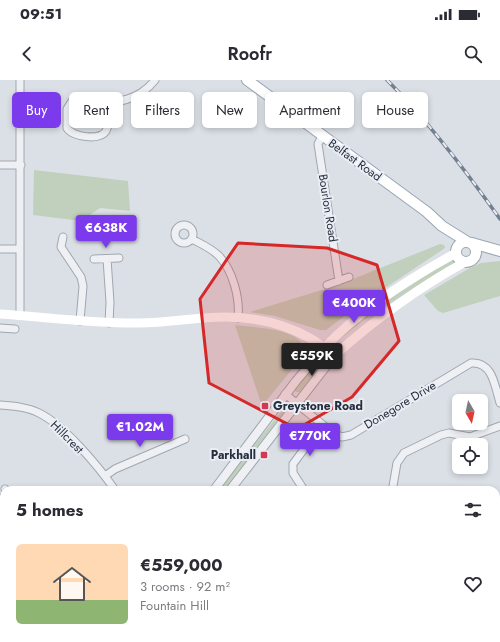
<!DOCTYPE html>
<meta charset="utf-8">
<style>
:root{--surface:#fff;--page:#f7f7f7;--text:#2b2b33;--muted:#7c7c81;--accent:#7c3aed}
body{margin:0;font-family:Jost,sans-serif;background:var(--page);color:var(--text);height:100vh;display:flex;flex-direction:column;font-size:15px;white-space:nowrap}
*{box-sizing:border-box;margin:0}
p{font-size:13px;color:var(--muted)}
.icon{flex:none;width:22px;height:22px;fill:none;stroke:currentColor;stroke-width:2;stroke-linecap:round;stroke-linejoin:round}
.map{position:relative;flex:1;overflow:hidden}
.side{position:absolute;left:0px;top:406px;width:500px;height:156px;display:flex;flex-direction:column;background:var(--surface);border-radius:12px 12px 0 0;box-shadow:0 2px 6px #0003}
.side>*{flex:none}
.hud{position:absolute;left:12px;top:12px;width:476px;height:36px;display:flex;gap:8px}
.needle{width:26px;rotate:171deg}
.controls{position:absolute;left:452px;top:314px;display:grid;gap:8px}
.controls a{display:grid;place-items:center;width:36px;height:36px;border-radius:6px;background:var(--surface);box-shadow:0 2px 6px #0003;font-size:20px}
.price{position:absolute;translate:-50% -34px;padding:0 9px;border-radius:4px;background:var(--accent);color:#fff;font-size:13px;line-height:26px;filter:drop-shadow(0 1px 2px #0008)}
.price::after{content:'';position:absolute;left:50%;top:24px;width:12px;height:9px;margin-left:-6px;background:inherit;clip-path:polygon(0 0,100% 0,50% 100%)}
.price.selected{background:#222;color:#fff}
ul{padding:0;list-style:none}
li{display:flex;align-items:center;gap:12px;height:100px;padding:0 16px}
li span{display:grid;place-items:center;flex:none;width:112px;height:80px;border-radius:6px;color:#555}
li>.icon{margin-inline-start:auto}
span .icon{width:48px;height:48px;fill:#fffc;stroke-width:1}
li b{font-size:17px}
h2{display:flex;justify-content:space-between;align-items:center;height:48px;padding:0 16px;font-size:17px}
.chip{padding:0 14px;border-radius:6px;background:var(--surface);box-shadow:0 2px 6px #0003;font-size:14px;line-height:36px}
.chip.selected{background:var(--accent);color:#fff}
.status{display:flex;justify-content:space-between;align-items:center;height:28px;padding:0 20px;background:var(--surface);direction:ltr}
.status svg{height:11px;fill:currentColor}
header{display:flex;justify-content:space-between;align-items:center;height:52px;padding:0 16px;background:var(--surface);font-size:18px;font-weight:600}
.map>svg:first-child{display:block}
.green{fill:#c1d0bc}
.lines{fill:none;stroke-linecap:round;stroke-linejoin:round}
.minor-casing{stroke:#a1a7b0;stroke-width:9}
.tertiary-casing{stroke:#a1a7b0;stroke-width:10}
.primary-casing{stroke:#9aa4b2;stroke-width:12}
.minor{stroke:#eef0f4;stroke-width:7}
.tertiary{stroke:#eef0f4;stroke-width:8}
.secondary{stroke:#fff;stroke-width:9}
.primary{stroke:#fff;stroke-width:10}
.rail-casing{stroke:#747f90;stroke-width:3.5}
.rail{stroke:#eaeef4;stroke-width:2;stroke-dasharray:6;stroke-linecap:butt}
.marked{fill:#d62828;fill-opacity:0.2;stroke:#d62828;stroke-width:3;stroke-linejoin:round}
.poi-dot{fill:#d23952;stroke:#eaeef4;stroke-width:1.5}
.labels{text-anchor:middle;stroke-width:4;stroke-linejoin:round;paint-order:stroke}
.street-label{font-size:12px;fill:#252e3d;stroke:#eaeef4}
.poi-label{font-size:12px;font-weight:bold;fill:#252e3d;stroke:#eaeef4;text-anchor:start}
</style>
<div class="status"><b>09:51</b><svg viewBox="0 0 49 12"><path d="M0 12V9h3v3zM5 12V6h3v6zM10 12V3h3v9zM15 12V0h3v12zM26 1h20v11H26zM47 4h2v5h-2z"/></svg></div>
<header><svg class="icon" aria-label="back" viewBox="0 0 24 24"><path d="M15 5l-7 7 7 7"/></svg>Roofr<svg class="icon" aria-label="search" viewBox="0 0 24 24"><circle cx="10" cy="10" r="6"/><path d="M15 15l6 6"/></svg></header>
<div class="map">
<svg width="500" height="562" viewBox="0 0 500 562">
<rect width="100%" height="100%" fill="#dbe0e6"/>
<path class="green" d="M 34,90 L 128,101 L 130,131 L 100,128 L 81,141 L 33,135 Z
M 440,164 L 444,165 L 445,168 L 354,229 L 326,250 L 320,250 L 275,236 L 250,232 L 338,205 Z
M 451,179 L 455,181 L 454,184 L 369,236 L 335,263 L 365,235 Z
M 500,181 L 500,216 L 443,233 L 438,231 L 424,215 L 470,188 L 481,183 Z
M 235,245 C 252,247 284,248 298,259 C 303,263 303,270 303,276 L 262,326 Z
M 321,277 L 324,281 L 300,312 L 296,312 L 294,309 Z
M 284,328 L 285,331 L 225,410 L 218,410 Z"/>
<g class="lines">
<g class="minor-casing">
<path id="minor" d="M 20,0 L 20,235
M 111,23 C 110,31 110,43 106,51 C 100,61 72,57 67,48 L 67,29 L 72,21 C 80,18 86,20 93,21 C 117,25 140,19 155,0
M 322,56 L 318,64 L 339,201
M 0,85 L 21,85
M175 154a9 9 0 1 1 18 0a9 9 0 1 1-18 0Z
M 63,157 L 61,167 L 81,197 L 83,206 L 80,241
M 192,159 C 201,164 211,168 219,176 C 233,191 240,218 238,238
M 0,169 L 20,169
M 94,179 L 119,178
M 107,179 L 110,222 L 109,243
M 327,205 L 349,197
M 0,248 L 15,249
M 285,314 L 333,353 L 342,357 L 351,355 L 471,283 C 493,281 495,307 500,323
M 0,325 C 13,326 27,327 39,333 C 64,345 99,387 115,410
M 105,396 L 115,389 L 185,359
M 393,406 L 397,383 L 404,373 L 441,355 L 449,353 L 470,357 L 500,346
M 5,409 L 6,410
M 304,410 L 293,393 L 293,384 L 322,345
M 3,418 L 4,417
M 0,448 L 4,447
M 496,468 L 500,464 L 500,456
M 0,516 L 4,518
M 496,519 L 500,517
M 0,530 L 4,532
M 496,550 L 500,550
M 85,558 L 93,562
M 416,558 L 418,562
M 71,562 L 73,558
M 302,562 L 304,558"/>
</g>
<g class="tertiary-casing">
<path id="tertiary" d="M 214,410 L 296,301 L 325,267
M 230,410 L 334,276
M 134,562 L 136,558"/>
</g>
<g class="primary-casing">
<path id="primary" d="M 247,0 L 427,132 L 442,146 L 466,161
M456 172a10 10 0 1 1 20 0a10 10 0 1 1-20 0Z
M 472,163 L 500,171"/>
</g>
<use href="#minor" class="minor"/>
<use href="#tertiary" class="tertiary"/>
<path class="secondary" d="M 0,234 C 45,237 89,243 134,243 C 164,244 194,237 225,237 C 264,237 306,249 334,276 C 374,240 418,208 465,182
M 325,267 C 361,229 410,198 456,173"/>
<use href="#primary" class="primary"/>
<g class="rail-casing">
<path id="rail" d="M 387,0 C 429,42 466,91 500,139"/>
</g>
<use href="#rail" class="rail"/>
</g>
<path class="marked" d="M 238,163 L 327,168 L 377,185 L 399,261 L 352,317 L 297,349 L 209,303 L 200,219 Z"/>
<g class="poi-dot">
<rect x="261" y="322" width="8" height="8" rx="2"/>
<rect x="260" y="371" width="8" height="8" rx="2"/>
</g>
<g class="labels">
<g class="street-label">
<text transform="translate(355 80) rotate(36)" y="4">Belfast Road</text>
<text transform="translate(328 128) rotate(81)" y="4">Bourlon Road</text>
<text transform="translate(400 325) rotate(-31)" y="4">Donegore Drive</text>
<text transform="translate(67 357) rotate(45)" y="4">Hillcrest</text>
</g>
<g class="poi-label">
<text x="273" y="330">Greystone Road</text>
<text x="256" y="379" text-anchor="end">Parkhall</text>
</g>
</g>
</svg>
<div class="controls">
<a><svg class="needle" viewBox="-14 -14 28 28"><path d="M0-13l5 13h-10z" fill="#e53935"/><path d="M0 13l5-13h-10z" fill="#7c7c81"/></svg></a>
<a><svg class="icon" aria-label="locate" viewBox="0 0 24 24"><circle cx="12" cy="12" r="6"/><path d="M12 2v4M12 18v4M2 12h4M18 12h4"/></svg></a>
</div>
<b class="price" style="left:106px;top:169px">€638K</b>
<b class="price" style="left:354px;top:244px">€400K</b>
<b class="price selected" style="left:312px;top:297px">€559K</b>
<b class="price" style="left:140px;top:368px">€1.02M</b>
<b class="price" style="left:310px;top:377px">€770K</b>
<div class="hud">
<a class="chip selected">Buy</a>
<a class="chip">Rent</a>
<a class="chip">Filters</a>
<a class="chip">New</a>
<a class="chip">Apartment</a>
<a class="chip">House</a>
</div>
<section class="side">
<h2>5 homes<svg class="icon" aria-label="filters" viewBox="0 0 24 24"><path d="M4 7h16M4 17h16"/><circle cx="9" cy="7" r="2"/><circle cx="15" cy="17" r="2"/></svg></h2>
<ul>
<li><span style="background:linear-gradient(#ffd9b3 70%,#8fb573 0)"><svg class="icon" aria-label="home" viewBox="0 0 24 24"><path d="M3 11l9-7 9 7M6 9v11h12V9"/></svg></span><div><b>€559,000</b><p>3 rooms · 92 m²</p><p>Fountain Hill</p></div><svg class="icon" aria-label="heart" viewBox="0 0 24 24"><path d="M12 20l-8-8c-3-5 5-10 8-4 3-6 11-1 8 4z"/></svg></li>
</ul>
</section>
</div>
